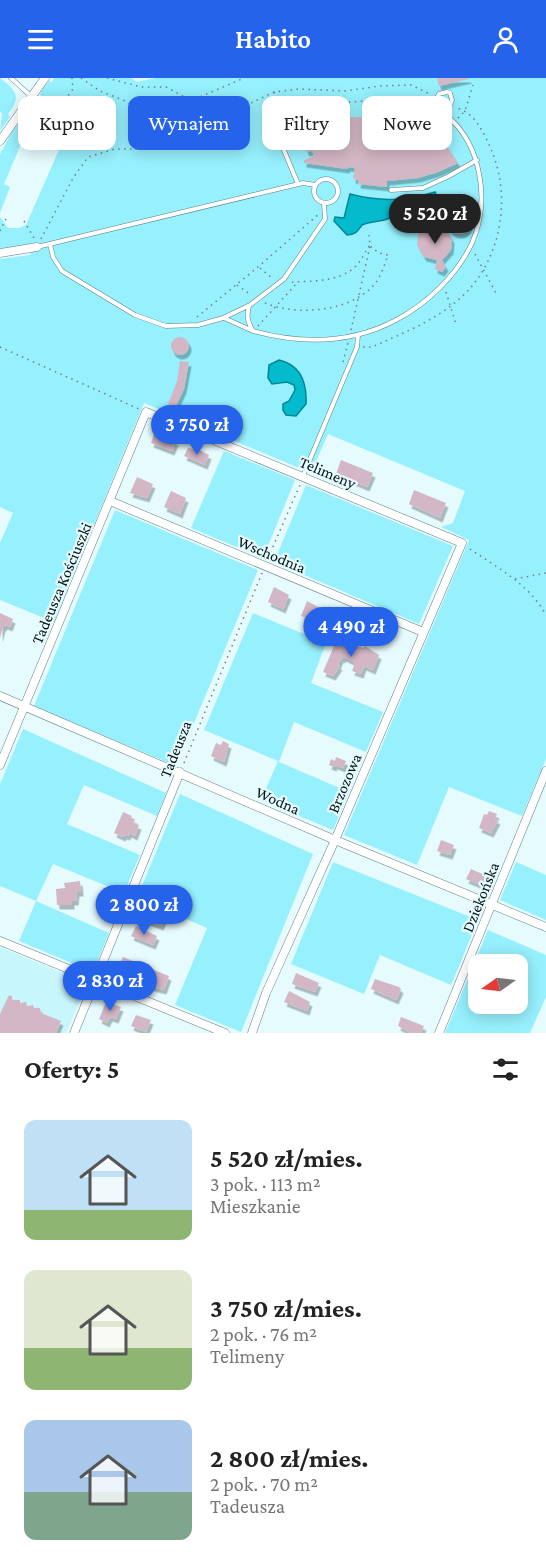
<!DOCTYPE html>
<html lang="pl">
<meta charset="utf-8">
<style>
:root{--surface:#fff;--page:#f2f2f2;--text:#222;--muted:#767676;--accent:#2563eb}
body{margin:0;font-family:"Crimson Pro",serif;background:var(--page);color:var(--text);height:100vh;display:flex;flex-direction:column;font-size:22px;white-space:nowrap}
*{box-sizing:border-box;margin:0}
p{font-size:20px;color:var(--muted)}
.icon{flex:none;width:33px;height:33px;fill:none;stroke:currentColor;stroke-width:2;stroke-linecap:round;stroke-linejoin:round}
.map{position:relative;height:955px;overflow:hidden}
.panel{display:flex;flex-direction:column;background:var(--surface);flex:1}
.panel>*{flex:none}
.top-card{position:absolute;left:18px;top:18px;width:510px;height:54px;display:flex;gap:12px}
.needle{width:39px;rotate:256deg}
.controls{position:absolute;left:468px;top:876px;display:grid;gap:12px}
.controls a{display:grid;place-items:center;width:60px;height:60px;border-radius:12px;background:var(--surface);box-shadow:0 3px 15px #0003;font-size:30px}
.price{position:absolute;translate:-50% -51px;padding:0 14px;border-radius:21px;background:var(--accent);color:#fff;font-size:20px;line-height:39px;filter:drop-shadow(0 2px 3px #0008)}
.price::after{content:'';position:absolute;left:50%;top:36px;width:18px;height:14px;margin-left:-9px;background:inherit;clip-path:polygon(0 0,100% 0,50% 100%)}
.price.on{background:#222;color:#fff}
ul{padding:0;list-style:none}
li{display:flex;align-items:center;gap:18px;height:150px;padding:0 24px}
li span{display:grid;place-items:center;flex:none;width:168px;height:120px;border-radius:12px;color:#555}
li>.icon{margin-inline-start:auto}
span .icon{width:72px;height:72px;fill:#fffc;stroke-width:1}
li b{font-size:26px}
h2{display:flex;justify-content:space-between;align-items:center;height:72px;padding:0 24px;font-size:26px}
.tag{padding:0 21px;border-radius:12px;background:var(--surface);box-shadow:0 3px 15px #0003;font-size:21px;line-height:54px}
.tag.on{background:var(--accent);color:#fff}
header{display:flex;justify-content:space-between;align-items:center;height:78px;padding:0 24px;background:var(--accent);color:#fff;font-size:27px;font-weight:600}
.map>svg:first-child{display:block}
.built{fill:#c8f6fd}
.green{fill:#96f0fd;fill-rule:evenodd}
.water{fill:#04bacd;stroke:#048795;stroke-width:1.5}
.building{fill:#d3b7c4;filter:url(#shadow)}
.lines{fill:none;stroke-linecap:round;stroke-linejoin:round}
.lane-casing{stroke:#5e7f84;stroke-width:5}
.street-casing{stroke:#5e7f84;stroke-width:9}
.path{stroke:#708183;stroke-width:1.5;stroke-dasharray:1.5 4.5;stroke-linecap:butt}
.lane{stroke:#fff;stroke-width:4}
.street{stroke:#fff;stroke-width:8}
.labels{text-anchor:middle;stroke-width:4.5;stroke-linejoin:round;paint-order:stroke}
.street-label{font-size:16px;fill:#051113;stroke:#e6fbfe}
</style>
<header><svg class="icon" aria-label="menu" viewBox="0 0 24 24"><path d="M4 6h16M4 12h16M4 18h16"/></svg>Habito<svg class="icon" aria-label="person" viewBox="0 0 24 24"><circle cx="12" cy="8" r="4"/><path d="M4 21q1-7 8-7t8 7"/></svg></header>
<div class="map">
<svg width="546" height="955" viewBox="0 0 546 955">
<defs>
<filter id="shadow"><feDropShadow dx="2.5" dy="4.5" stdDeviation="0" flood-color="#0004"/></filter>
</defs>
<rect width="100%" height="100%" fill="#e6fbfe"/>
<path class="built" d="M 0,869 L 85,904 L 86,909 L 66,955 L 0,955 Z"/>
<path class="green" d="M 0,0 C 16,12 22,19 8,36 L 10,39 L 0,53 L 2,35 L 0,34 Z
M 54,0 L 131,0 L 137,4 L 155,0 L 546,0 L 546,681 L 522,738 L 449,709 L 417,787 L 344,757 L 469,462 L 441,449 L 453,445 L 465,413 L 328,356 L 311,395 L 144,325 L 54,544 L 0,522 L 0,465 L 13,435 L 0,429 L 0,181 L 30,177 L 35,167 L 0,171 L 0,139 L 8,150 L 19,150 L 26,147 L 69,49 L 77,40 L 62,27 L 68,17 L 61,26 L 57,23 L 47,26 L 40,20 L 41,13 L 49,3 L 52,4 Z
M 22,41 L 30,45 L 4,106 L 10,109 L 0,135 L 0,76 L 10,57 Z
M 224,373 L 295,402 L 263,480 L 191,450 Z
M 306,407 L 453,468 L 419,546 L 274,484 Z
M 115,432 L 258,492 L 176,688 L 34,628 Z
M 253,535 L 326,565 L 311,605 L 383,634 L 366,674 L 294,644 L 279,684 L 349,714 L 333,752 L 261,722 L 278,683 L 204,652 Z
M 23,651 L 166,715 L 157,738 L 84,707 L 67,746 L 140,777 L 124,815 L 53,786 L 36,823 L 109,855 L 93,894 L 19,863 L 36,823 L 0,808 L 0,706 Z
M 180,716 L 313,776 L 241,954 L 175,927 L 207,850 L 137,820 Z
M 333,784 L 478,842 L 451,907 L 380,877 L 364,916 L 291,886 Z
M 516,784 L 546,797 L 546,842 L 500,822 Z
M 488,852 L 546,877 L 546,919 L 530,955 L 445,955 ZM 478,886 L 518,886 L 518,926 L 478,926 Z"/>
<path class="water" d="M 435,114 L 440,123 L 438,130 C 421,141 418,126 406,130 C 400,132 395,137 390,140 C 381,144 371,143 362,147 C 357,154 355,157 347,157 L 334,143 L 335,139 L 344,140 L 350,116 C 380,124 406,123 435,114 Z
M 279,282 C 301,287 307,305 306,326 L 296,338 L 286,337 L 283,332 L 283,326 L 289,323 L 295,312 L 294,307 L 287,304 L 272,306 L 268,300 L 269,287 Z"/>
<path class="building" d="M 437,0 L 469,0 L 469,1 L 439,8 Z
M 424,34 L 429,66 L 427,68 L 429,68 L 430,71 L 445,65 L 458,85 L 438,94 L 418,100 L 387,103 L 387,109 L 358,106 L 359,102 L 353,101 L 355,90 L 348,89 L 347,91 L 304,85 L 304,82 L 314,78 L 312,73 L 307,74 L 303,65 L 300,67 L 294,54 L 297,53 L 295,48 L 312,42 L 336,36 L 346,35 L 346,39 L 365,39 L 365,35 L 373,35 L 394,39 L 394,41 L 398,40 L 398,38 Z
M448 145a11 11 0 1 1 22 0a11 11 0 1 1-22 0Z
M 434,147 L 445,150 L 452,161 L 451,172 L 442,182 L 446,189 L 442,194 L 435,191 L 437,182 L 424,179 L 417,167 L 418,158 L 422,152 Z
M171 268a9 9 0 1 1 18 0a9 9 0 1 1-18 0Z
M 180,283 L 189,284 L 184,311 L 175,330 L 168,326 L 177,303 Z
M 160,355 L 176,363 L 172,373 L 151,365 L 154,356 L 159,357 Z
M 194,369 L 209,377 L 205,387 L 184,378 L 188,370 L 193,371 Z
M 341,382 L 373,395 L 367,409 L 336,396 Z
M 137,399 L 153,406 L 147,420 L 130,415 Z
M 414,412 L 446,425 L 440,440 L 409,426 Z
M 171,413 L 186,420 L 180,436 L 164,429 Z
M 274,509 L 289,517 L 283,531 L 268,524 Z
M 307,523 L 322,531 L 316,544 L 301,538 Z
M 0,535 L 13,541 L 10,549 L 5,547 L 3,549 L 0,560 Z
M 337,561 L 352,567 L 364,570 L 365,568 L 379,577 L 373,592 L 364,588 L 361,596 L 352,593 L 355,585 L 344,579 L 342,581 L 341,580 L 338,587 L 340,588 L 333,598 L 323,594 Z
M 223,663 L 229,666 L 224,684 L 211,678 L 216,665 L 221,667 Z
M 336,679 L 346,683 L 343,690 L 335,687 L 334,689 L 329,687 L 331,681 L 335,683 Z
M 489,733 L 497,736 L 495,741 L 498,742 L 491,755 L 479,750 L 484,736 L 487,737 Z
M 123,734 L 132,738 L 131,740 L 135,741 L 133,745 L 139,747 L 135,758 L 129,755 L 128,758 L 124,757 L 123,759 L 114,755 Z
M 441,762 L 454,767 L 450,777 L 437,773 Z
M 471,791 L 487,798 L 483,808 L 466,801 Z
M 80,803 L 81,814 L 77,814 L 76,823 L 72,823 L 72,827 L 57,827 L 56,811 L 65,810 L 64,805 Z
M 143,830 L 165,839 L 161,848 L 139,840 Z
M 136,848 L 157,858 L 153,867 L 131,858 Z
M 123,879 L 138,885 L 132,899 L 116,894 Z
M 154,892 L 169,898 L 164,912 L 148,908 Z
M 296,895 L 319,905 L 315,914 L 292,906 Z
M 375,901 L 399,909 L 401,911 L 396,922 L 371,911 Z
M 289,913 L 310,924 L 307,933 L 284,924 Z
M 9,917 L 12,918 L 12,922 L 20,922 L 20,925 L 26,924 L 27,928 L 33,927 L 34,930 L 40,930 L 41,935 L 61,943 L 56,955 L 0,955 L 0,936 Z
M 106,924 L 121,929 L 116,941 L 110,939 L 107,945 L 99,941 Z
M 136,937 L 151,942 L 146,954 L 131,948 Z
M 401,939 L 424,948 L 421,955 L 411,955 L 398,948 Z"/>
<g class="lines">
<g class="lane-casing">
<path id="lane" d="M 11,0 L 44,30
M 273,46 L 298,106
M314 113a12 12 0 1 1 24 0a12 12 0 1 1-24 0Z
M 391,112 L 423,110 L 449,98 L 477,82
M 50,166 L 53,179 L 62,193 L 135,237 L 166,248 L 198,247 L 223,240 L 250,227 L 284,201 L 325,141 L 324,125
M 37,169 L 303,105 L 315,107
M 224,240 L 253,253 C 248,244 246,239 249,228
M 253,253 C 301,266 351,266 396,242 C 427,226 457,197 472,165 C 490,124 482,67 447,38 C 443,34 436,32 431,30 L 439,16 L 447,14 L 450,15 L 452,22 L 446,37
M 303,398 L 357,269 L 358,257"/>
</g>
<g class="street-casing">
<path id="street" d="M 0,63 L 45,0
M 0,175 L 37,169
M 110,423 L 423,554
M 0,618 L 335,762 L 546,849
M 0,687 L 146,334 L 462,465 L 335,762 L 266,915 L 252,955
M 0,863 L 225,955
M 74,955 L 180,694
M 439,955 L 546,693"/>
</g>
<path class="path" d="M 81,0 L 100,13 L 123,22 L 150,36 L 165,34 L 244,0
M 107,0 L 141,9 L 166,9 L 190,22
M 274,14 L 287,41
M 61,27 L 73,11 L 72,0
M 458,40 L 465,33 L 473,7
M 284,55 L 287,42 C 321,22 386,18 424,28
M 24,143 L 34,160
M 0,153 L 6,141
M 41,161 L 73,100 L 88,79 L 115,71 L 134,71 L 182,60 L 195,47 L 203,42 L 251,25 L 274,14 L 298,11 L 345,13 L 380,8 L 411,7 L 430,16
M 475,176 L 497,217
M 260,190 L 272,200
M 292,204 C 312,203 340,204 356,188 C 361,183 365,174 369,168
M 237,207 L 251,217
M 446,214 L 456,246
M 265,225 C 296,238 346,234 371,210 C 380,202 384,188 388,177 L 379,175 L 370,168 L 369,157
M 197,239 L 259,188 L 319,136
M 258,248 L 297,205
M 351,252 L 370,168
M 0,269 L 139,331
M 363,269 L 372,269 C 401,256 432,244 457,223 C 499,188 512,126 493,76 C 486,59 476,35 457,30
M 343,284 L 348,265
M 470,471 C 498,490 530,507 546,537
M 268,480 L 300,407
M 515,501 L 546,495
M 184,685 L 262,495"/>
<use href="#lane" class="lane"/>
<use href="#street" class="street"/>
</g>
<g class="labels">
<g class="street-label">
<text transform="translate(328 394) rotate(23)" y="6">Telimeny</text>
<text transform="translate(272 476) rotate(23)" y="6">Wschodnia</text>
<text transform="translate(61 505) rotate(-67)" y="6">Tadeusza Kościuszki</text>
<text transform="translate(175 671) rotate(-68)" y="6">Tadeusza</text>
<text transform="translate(344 705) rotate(-67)" y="6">Brzozowa</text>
<text transform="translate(278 722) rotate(24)" y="6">Wodna</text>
<text transform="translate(480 819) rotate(-68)" y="6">Dziekońska</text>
</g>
</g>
</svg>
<div class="controls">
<a><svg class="needle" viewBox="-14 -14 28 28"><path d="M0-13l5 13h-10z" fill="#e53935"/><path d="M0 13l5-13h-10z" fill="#767676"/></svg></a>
</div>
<b class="price on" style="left:435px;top:167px">5 520 zł</b>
<b class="price" style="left:197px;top:378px">3 750 zł</b>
<b class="price" style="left:351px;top:580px">4 490 zł</b>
<b class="price" style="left:144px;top:858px">2 800 zł</b>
<b class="price" style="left:110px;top:934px">2 830 zł</b>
<div class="top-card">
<a class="tag">Kupno</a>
<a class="tag on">Wynajem</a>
<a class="tag">Filtry</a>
<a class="tag">Nowe</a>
</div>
</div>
<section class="panel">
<h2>Oferty: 5<svg class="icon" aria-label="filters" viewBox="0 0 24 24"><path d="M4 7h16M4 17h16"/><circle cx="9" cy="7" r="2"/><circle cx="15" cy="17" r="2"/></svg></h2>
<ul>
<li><span style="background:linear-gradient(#bfe0f5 75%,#8fb573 0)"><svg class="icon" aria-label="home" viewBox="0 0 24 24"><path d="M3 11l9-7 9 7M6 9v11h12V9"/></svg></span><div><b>5 520 zł/mies.</b><p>3 pok. · 113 m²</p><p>Mieszkanie</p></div></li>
<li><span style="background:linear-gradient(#dfe7d0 65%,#8fb573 0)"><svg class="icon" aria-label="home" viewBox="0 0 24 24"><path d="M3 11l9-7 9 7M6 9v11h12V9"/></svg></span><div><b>3 750 zł/mies.</b><p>2 pok. · 76 m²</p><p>Telimeny</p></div></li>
<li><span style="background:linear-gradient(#a9c7e8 60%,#7fa58c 0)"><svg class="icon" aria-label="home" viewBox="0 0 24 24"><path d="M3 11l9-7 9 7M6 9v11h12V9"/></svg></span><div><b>2 800 zł/mies.</b><p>2 pok. · 70 m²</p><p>Tadeusza</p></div></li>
</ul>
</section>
